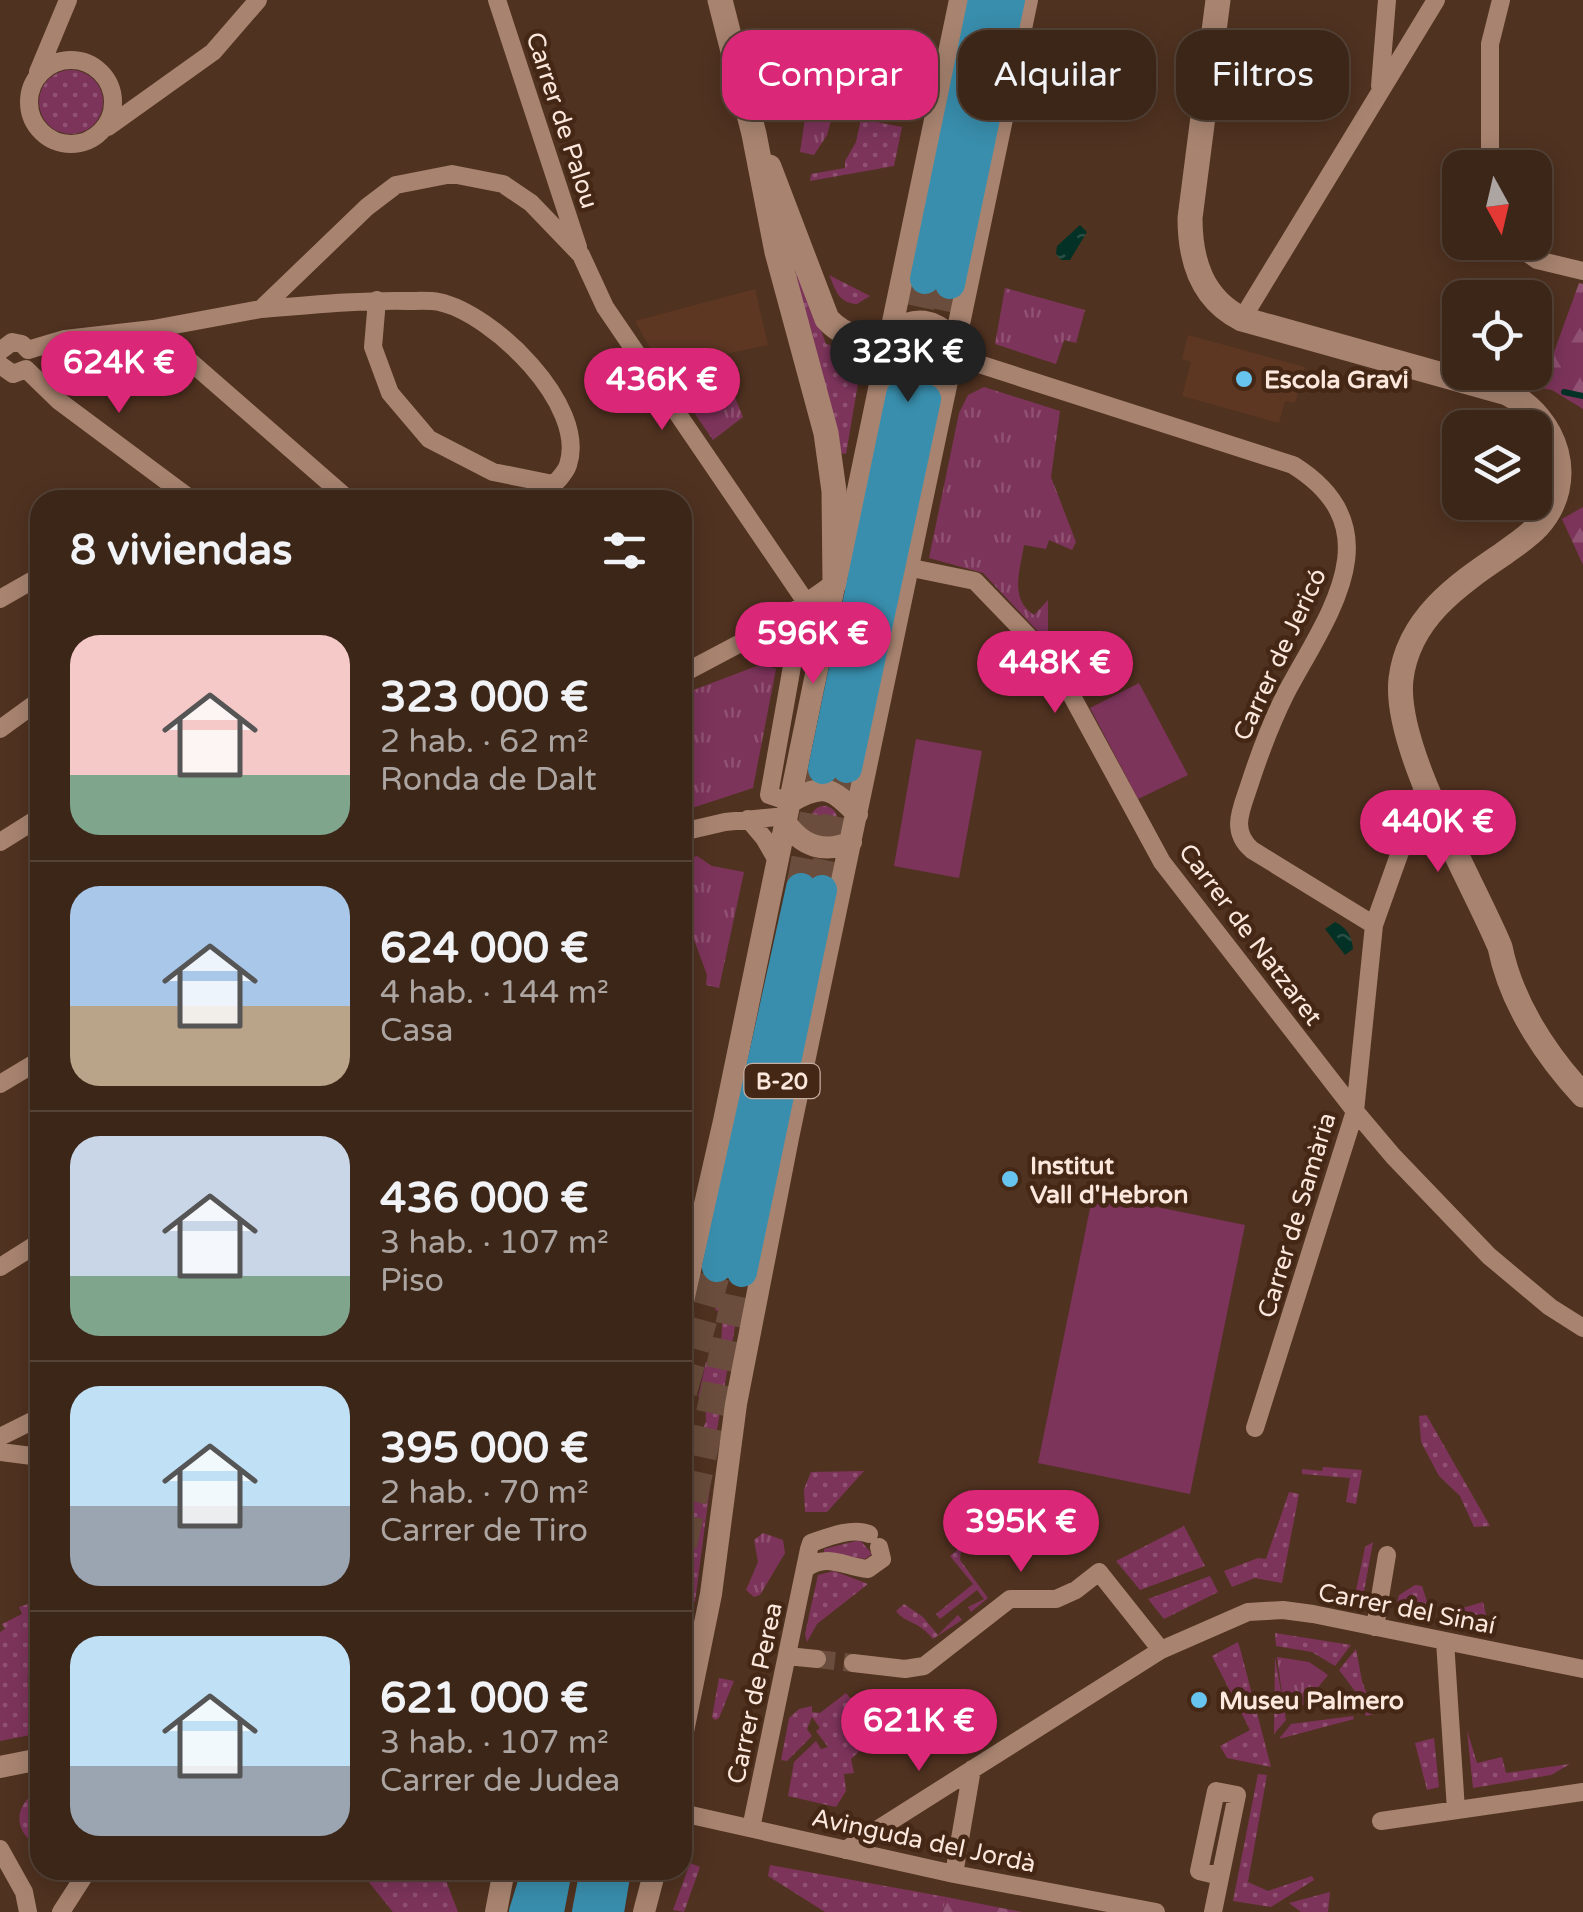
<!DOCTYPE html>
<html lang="es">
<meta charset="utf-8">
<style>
:root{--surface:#3c2618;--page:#473225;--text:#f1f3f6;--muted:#aca5a2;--line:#554337;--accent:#db2777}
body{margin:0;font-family:"Varela Round",sans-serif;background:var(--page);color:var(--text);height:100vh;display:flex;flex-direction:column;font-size:38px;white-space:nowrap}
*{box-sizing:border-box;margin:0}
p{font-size:32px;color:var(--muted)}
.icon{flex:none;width:55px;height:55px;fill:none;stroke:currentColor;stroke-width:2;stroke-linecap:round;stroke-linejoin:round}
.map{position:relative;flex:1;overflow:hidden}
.drawer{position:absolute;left:30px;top:490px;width:662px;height:1390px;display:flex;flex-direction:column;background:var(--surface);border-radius:30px;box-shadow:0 5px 25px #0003,0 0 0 2px var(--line)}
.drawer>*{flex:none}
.hud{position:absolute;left:722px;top:30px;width:710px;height:90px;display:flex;gap:20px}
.needle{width:65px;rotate:172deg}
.tools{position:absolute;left:1442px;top:150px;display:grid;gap:20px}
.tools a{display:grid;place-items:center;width:110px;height:110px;border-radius:20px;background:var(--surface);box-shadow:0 5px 25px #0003,0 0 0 2px var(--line);font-size:50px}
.price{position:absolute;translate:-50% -85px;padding:0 22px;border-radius:35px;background:var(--accent);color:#fff;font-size:32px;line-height:65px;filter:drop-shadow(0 2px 5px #0008)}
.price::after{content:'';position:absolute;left:50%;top:60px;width:30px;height:22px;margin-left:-15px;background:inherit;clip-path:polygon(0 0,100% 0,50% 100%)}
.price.on{background:#222;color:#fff}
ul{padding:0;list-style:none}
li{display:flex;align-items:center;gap:30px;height:250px;padding:0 40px}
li+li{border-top:2px solid var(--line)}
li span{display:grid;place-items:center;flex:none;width:280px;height:200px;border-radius:30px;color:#555}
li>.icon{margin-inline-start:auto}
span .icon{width:120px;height:120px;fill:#fffc;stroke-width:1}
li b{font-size:42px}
h2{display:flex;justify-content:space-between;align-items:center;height:120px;padding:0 40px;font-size:42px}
.chip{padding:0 35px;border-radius:30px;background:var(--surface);box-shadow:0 5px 25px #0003,0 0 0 2px var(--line);font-size:35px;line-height:90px}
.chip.on{background:var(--accent);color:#fff}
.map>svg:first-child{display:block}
.built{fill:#5d3722}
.grass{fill:url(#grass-dots)}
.forest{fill:url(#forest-firs)}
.park{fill:url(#park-tufts)}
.pitch{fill:#7d345b}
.water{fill:url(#water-ripples)}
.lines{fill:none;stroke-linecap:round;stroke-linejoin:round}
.stream{stroke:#033125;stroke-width:6}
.minor-tunnel{stroke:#6a4d3c;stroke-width:18;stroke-dasharray:18 9;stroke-linecap:butt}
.trunk-tunnel{stroke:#6a4d3c;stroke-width:30;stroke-dasharray:30 15;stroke-linecap:butt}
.minor{stroke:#a88470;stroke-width:18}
.tertiary{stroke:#a88470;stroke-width:22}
.secondary{stroke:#a88470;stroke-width:25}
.trunk{stroke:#398ead;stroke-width:30}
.poi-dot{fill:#66c4ef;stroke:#452716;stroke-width:4}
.labels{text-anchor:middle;stroke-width:9;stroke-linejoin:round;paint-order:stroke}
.shield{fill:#452716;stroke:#c4ada1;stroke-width:2.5}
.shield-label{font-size:22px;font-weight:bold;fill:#fbe7dc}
.street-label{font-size:25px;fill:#fbe7dc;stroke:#452716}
.poi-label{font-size:25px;font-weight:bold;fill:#fbe7dc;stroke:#452716;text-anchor:start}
</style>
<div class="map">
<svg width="1583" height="1912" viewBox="0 0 1583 1912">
<defs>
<pattern id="grass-dots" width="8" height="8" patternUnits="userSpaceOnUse" patternTransform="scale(2.5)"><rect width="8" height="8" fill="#7d345b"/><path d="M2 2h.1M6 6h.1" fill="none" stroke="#905172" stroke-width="1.8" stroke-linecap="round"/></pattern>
<pattern id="forest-firs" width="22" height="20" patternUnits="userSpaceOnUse" patternTransform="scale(2.5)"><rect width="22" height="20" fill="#7d345b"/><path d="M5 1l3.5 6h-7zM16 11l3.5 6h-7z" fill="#905172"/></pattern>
<pattern id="park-tufts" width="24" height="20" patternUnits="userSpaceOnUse" patternTransform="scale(2.5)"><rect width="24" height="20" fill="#7d345b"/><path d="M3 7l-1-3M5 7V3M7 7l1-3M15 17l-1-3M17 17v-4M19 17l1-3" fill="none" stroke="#905172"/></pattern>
<pattern id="water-ripples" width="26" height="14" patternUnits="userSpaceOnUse" patternTransform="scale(2.5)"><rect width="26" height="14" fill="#033125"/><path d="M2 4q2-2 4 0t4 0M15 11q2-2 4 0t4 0" fill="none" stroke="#294f44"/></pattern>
</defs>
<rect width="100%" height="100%" fill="#503220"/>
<path class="built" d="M 755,289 L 768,345 L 661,368 L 635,321 Z
M 1188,335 L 1305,367 L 1295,403 L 1285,401 L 1279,423 L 1182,396 L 1191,362 L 1182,359 Z"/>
<path class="grass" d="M39 102a32 32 0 1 1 64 0a32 32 0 1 1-64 0Z
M 861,119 L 902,127 L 894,166 L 810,181 L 811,174 L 845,168 L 845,161 L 856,142 Z
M 786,235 L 826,344 L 863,354 L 846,454 L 840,453 Z
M 829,275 L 870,296 L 857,304 C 838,303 836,290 829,275 Z
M909 348a13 13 0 1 1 26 0a13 13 0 1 1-26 0Z
M811 819a13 13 0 1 1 26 0a13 13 0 1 1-26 0Z
M 720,1293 L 740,1298 L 713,1452 L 696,1448 L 706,1421 L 705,1398 L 698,1397 L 706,1362 L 712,1363 L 721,1343 L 723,1312 L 715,1310 Z
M 1427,1415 L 1427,1416 L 1490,1526 L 1474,1527 L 1460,1496 L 1439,1476 L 1421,1442 L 1419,1416 Z
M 1323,1467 L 1362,1470 L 1356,1504 L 1346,1502 L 1350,1478 L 1302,1474 L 1302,1469 L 1322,1471 Z
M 864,1471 L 827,1512 L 805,1512 L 804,1489 L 811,1472 Z
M 688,1474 L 711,1479 L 695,1602 L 690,1601 L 689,1605 L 694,1607 L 686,1646 L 683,1646 L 683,1539 L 688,1539 L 693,1494 L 684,1491 Z
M 1289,1492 L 1299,1494 L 1282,1583 L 1255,1578 L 1232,1587 L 1224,1571 L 1258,1558 L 1266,1559 Z
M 965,1515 L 978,1536 L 961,1551 L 960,1560 L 988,1598 L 971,1612 L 968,1607 L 984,1599 L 977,1590 L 940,1619 L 936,1614 L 973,1584 L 950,1556 L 972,1538 L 959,1520 Z
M 1184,1526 L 1205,1566 L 1140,1590 L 1116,1561 Z
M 860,1540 L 872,1554 L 865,1559 L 824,1552 L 824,1549 Z
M 1373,1542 L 1363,1597 L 1355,1595 L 1365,1547 Z
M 834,1571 L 868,1584 L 817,1624 L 807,1642 L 805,1634 L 818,1575 Z
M 1210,1576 L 1218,1592 L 1164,1619 L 1148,1599 Z
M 1415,1585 L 1422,1586 L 1430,1611 L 1422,1613 L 1396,1607 L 1399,1595 Z
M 40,1600 L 40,1642 L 27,1677 L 29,1689 L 40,1705 L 40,1733 L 0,1741 L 0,1632 L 5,1629 L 2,1624 L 22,1614 L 19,1607 Z
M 1483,1602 L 1489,1627 L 1439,1617 L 1438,1615 Z
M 904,1604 L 923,1617 L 938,1635 L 958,1615 L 962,1620 L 933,1639 C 918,1620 906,1624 896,1611 Z
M 1275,1633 L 1351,1645 L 1335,1666 L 1312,1652 L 1276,1646 Z
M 1238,1642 L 1241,1652 L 1271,1767 L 1227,1758 L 1220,1746 L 1250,1730 L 1212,1656 Z
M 1356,1649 L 1362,1681 L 1374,1714 L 1366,1716 L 1358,1695 L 1339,1670 Z
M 1275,1657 L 1286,1720 L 1274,1734 Z
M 719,1678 L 734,1681 L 719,1718 L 715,1720 L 712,1717 Z
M 846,1693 L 873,1727 L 869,1742 L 851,1759 L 854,1773 L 844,1774 L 846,1791 L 836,1807 L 788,1796 L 794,1762 L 816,1741 L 821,1749 L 828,1747 L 816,1731 L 820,1728 L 812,1717 L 807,1729 L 812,1736 L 787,1761 L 781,1760 L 789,1718 L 799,1709 L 812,1706 L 812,1712 L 820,1713 Z
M 1353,1716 L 1354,1719 L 1279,1739 L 1291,1724 Z
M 1467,1730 L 1477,1763 L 1502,1757 L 1506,1773 L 1570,1764 L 1551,1775 L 1473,1788 Z
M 1434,1738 L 1439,1787 L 1427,1790 L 1415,1743 Z
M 1258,1774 L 1267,1775 L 1248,1882 L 1268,1891 L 1312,1876 L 1314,1880 L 1271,1907 L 1233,1901 Z
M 40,1790 L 40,1846 C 12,1834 13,1803 40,1790 Z
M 690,1863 L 700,1867 L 684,1912 L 673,1910 Z
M 770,1865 L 946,1897 L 943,1912 L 825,1912 L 768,1876 Z
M 359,1870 L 442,1870 L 458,1912 L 393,1912 Z
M 1330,1892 L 1328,1912 L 1301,1912 L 1289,1903 Z"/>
<path class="forest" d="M 1579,283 L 1583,284 L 1583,409 L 1552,390 L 1541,388 Z
M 1583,507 L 1583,565 L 1562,519 Z
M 946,1897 L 1022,1912 L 943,1912 Z"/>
<path class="park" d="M 806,112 L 832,117 L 827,135 L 814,155 L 800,152 Z
M 1005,288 L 1085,310 L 1076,343 L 1064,340 L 1056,364 L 995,344 Z
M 720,361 L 743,417 L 713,440 L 668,375 Z
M 984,387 L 1060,411 L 1051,477 L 1076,542 L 1072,550 L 1049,540 L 1046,549 L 1024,545 C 1020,571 1009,599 1034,615 L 1048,600 L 1048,642 L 983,573 L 929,558 L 959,413 L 968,395 Z
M 762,664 L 776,669 L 753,788 L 683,811 L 683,694 Z
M 697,856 L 712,866 L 744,872 L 719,988 L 706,985 L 707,975 L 683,910 L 683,860 Z
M 763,1533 L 783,1540 L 785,1553 L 760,1595 L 754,1597 L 746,1590 L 758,1562 L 754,1540 Z
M 40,1642 L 40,1705 C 23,1686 23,1662 40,1642 Z
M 1277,1657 L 1309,1662 L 1328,1675 L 1304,1705 L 1284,1708 Z"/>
<path class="pitch" d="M 1139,683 L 1188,775 L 1138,799 L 1090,708 Z
M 916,739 L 982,751 L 959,878 L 894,866 Z
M 1093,1194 L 1245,1225 L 1190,1494 L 1038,1463 Z"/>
<path class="water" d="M 1080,225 L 1087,232 L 1070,260 L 1061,260 L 1056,254 L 1057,246 Z
M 1335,922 C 1347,928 1352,936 1353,949 L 1345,955 L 1325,929 Z"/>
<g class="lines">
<path class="stream" d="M 1564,392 L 1583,396"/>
<path class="minor-tunnel" d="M 817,1659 L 853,1663"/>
<path class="trunk-tunnel" d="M 901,395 L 925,279
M 926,399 L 950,284
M 801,888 L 823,769
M 822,890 L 847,771
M 682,1392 L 717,1267
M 682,1545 L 742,1272"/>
<path class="minor" d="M 497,0 L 578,247
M29 102a42 42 0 1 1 84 0a42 42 0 1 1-84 0Z
M 38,72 L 68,0
M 1380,86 L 1387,0
M 108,127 L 213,52 L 258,0
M 1490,168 L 1490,44 L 1501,0
M 1512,242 L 1537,260 L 1583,271
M 377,300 L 373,347 L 390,393 L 429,439 L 493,472 L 553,484
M 261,309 C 310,305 359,300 408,301 C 417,301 429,300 439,302 C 492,313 588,405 568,465 C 564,477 547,490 538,500
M 1242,319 L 1436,0
M 153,329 L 349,500
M 28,350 L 65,339 L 153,329 L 261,309 L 367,207 L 396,185 L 452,174 L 503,184 L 531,203 L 581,255 L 605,307 L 825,630
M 0,351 L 12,342 L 22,344 L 28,350
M 954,356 L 1293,465 C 1396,529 1327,616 1286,693 C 1271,723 1259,755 1249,786 C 1241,810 1230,831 1252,850 L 1374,925
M 0,365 L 13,374 L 26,369
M 26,369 L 59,401 L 192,500
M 907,567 L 975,581 L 1054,663 L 1162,862 L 1355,1111 L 1393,1156 L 1489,1256 L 1550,1307 L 1583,1328
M 0,599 L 40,576
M 771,627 L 790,641 L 794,655 L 769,795 L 790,802
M 682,674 L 771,627 L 835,582
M 0,729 L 40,700
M 748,819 L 764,838 L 778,862
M 682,832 L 725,822 L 786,816
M 0,842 L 40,817
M 0,1084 L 40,1060
M 0,1267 L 40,1242
M 1255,1428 L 1355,1111 L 1374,925 L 1425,782
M 0,1437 L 40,1417
M 0,1452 L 40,1457
M 805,1569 C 826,1552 845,1567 868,1569 L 882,1559 L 879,1547
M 1375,1627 L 1387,1555
M 1445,1641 L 1456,1810
M 787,1656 L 817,1659
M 853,1663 L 905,1669 L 924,1666 L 1010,1599 L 1056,1599 L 1076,1590 L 1099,1572 L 1161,1650
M 682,1813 L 954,1874 L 1156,1912
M 1381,1821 L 1583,1792
M 751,1828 L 809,1549 L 811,1543 C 828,1537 852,1527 869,1534
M 0,1849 L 24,1892 L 28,1912
M 845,1850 L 1161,1650 L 1248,1612 L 1283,1610 L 1313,1614 L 1583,1669
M 954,1874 L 972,1769
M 61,1912 L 88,1870
M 1213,1912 L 1237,1795 L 1216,1791 L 1199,1871 L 1220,1876"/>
<path class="tertiary" d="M 892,331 C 916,316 933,319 953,338
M 888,352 L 902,375 C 920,381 934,383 948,369
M 790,802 C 823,783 832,787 857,814
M 786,823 C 802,846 824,854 851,842
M 682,1305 L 724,1121 L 835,582 L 848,538 L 960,0
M 682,1736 L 711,1594 L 736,1404 L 788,1138 L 1027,0
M 0,1767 L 40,1759
M 496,1912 L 504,1870
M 644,1912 L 655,1870"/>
<path class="secondary" d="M 720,0 L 754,134 L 777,252 L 826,433 L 834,491 L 835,582
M 1218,0 L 1190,218 C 1190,261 1202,299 1242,319 L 1507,393 C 1557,418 1578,481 1538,526 C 1528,537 1515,545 1503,554 C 1457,585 1408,619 1401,679 C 1393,747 1472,880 1500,947 C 1511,1002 1545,1054 1583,1095
M 769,167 L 827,319 C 846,339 867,343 892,331"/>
<path class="trunk" d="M 925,279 L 983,0
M 950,284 L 1010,0
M 847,768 L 926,399
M 823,769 L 901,395
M 717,1267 L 801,888
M 742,1272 L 822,890
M 524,1912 L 537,1870
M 549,1912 L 557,1870
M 587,1912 L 595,1870
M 609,1912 L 616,1870"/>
</g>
<g class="poi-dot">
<circle cx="1244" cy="379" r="10"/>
<circle cx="1010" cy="1179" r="10"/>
<circle cx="1199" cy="1700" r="10"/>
</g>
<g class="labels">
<rect class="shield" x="744.5" y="1064" width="75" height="34" rx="8"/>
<g class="shield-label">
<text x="782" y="1089">B-20</text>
</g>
<g class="street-label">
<text transform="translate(563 120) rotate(72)" y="9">Carrer de Palou</text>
<text transform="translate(1279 654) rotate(-65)" y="9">Carrer de Jericó</text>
<text transform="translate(1251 934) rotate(53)" y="9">Carrer de Natzaret</text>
<text transform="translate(1296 1215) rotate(-73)" y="9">Carrer de Samària</text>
<text transform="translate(1407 1608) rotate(11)" y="9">Carrer del Sinaí</text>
<text transform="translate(754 1693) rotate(-78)" y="9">Carrer de Perea</text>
<text transform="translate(924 1840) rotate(12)" y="9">Avinguda del Jordà</text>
</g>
<g class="poi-label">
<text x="1264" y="388">Escola Gravi</text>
<text x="1030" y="1174">Institut<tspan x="1030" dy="29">Vall d'Hebron</tspan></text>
<text x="1219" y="1709">Museu Palmero</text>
</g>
</g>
</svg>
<div class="tools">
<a><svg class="needle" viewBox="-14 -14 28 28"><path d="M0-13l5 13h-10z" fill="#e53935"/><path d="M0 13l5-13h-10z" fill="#aca5a2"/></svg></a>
<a><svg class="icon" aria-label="locate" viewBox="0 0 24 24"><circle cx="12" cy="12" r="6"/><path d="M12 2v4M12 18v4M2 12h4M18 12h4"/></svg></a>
<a><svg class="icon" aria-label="layers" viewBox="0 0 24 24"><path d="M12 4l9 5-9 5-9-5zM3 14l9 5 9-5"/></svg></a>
</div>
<b class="price on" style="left:908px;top:405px">323K €</b>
<b class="price" style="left:119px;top:416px">624K €</b>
<b class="price" style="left:662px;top:433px">436K €</b>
<b class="price" style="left:813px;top:687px">596K €</b>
<b class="price" style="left:1055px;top:716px">448K €</b>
<b class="price" style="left:1438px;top:875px">440K €</b>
<b class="price" style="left:1021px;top:1575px">395K €</b>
<b class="price" style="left:919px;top:1774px">621K €</b>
<div class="hud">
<a class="chip on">Comprar</a>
<a class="chip">Alquilar</a>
<a class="chip">Filtros</a>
</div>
<section class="drawer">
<h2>8 viviendas<svg class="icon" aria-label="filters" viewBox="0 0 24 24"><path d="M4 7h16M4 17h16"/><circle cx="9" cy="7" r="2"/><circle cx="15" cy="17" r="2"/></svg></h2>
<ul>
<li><span style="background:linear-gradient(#f6c9c9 70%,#7fa58c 0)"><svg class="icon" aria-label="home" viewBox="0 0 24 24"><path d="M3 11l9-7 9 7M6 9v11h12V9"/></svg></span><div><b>323 000 €</b><p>2 hab. · 62 m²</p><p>Ronda de Dalt</p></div></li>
<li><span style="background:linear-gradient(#a9c7e8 60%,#b9a48a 0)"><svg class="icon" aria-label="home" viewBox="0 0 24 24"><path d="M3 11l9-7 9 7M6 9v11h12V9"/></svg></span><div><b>624 000 €</b><p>4 hab. · 144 m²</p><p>Casa</p></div></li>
<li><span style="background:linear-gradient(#c9d6e8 70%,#7fa58c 0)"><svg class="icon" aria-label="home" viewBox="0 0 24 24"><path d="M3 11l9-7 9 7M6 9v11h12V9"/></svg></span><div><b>436 000 €</b><p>3 hab. · 107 m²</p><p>Piso</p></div></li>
<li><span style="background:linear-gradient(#bfe0f5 60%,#9aa5b1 0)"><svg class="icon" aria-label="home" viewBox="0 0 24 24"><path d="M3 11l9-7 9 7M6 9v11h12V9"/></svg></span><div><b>395 000 €</b><p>2 hab. · 70 m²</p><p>Carrer de Tiro</p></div></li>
<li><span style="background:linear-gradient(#bfe0f5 65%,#9aa5b1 0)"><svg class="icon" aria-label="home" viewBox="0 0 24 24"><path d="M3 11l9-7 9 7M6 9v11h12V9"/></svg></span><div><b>621 000 €</b><p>3 hab. · 107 m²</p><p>Carrer de Judea</p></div></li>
</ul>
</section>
</div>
